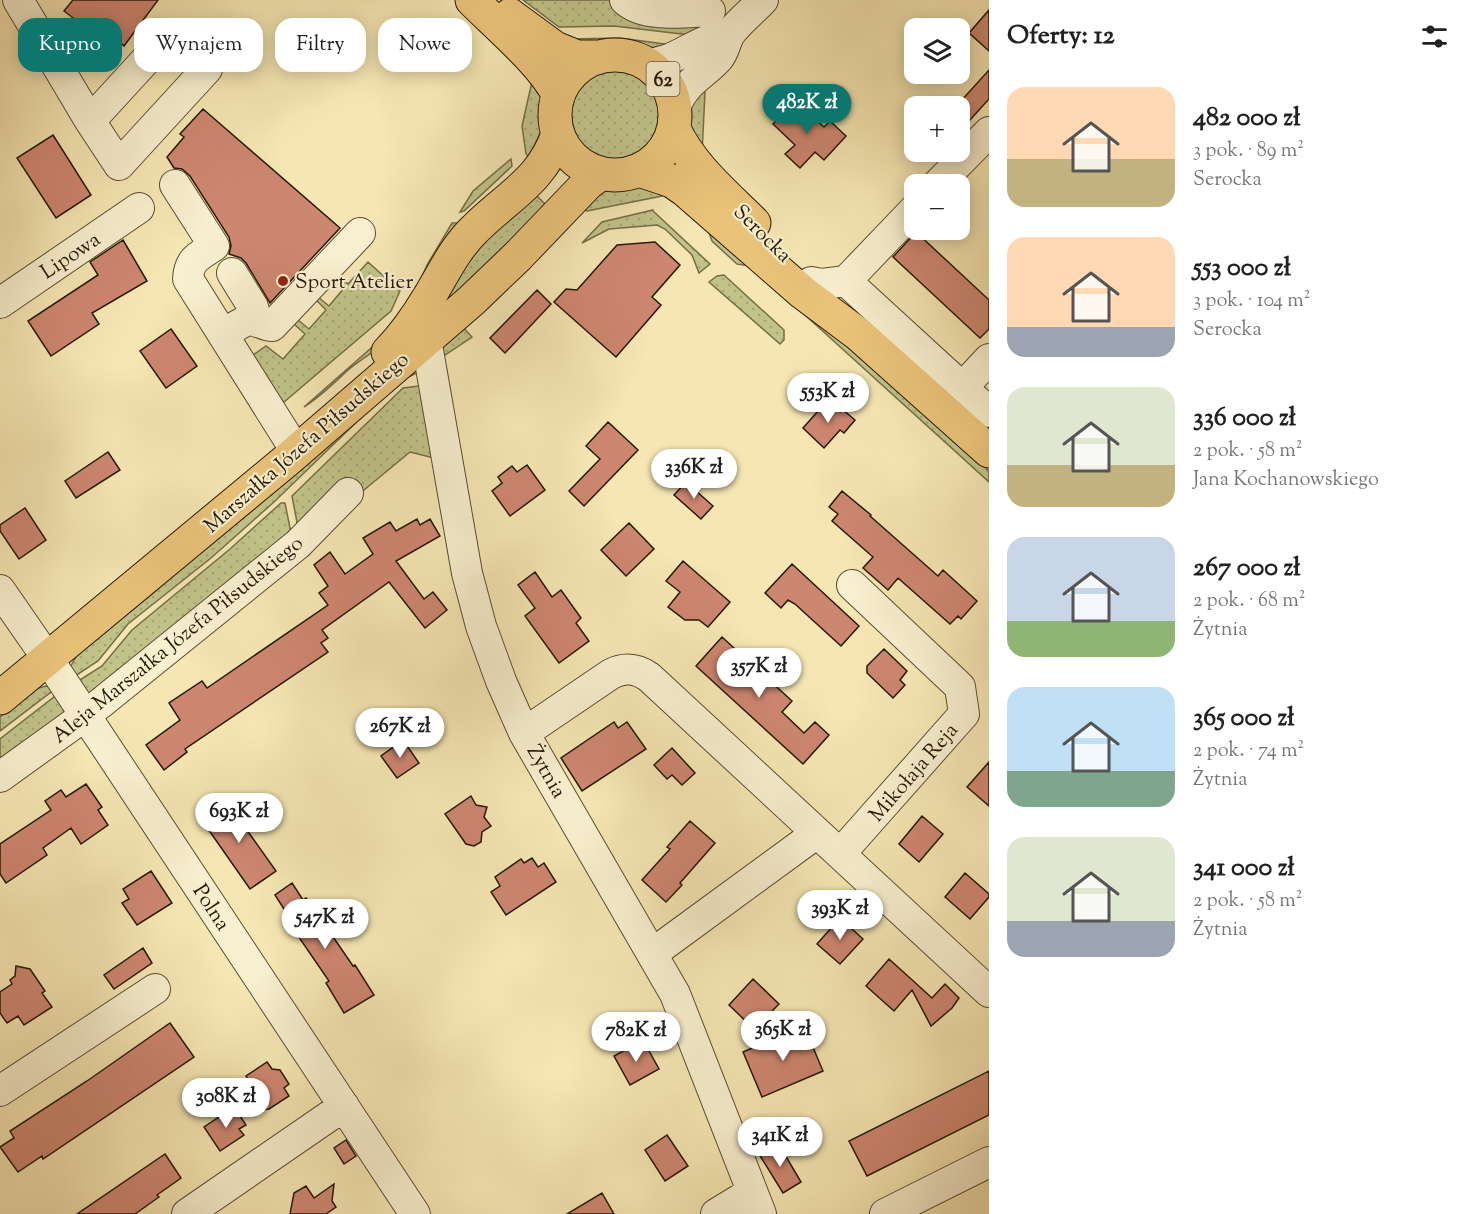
<!DOCTYPE html>
<html lang="pl">
<meta charset="utf-8">
<style>
:root{--surface:#fff;--page:#f2f2f2;--text:#222;--muted:#767676;--accent:#0f766e}
body{margin:0;font-family:"Sorts Mill Goudy",serif;background:var(--page);color:var(--text);height:100vh;display:flex;flex-direction:column;font-size:22px;white-space:nowrap}
*{box-sizing:border-box;margin:0}
p{font-size:20px;color:var(--muted)}
.icon{flex:none;width:33px;height:33px;fill:none;stroke:currentColor;stroke-width:2;stroke-linecap:round;stroke-linejoin:round}
.map{position:relative;flex:1;overflow:hidden}
.drawer{display:flex;flex-direction:column;background:var(--surface);width:480px}
.drawer>*{flex:none}
.banner{position:absolute;left:18px;top:18px;width:570px;height:54px;display:flex;gap:12px}
.controls{position:absolute;left:904px;top:18px;display:grid;gap:12px}
.controls a{display:grid;place-items:center;width:66px;height:66px;border-radius:12px;background:var(--surface);box-shadow:0 3px 15px #0003;font-size:30px}
.price{position:absolute;translate:-50% -51px;padding:0 14px;border-radius:21px;background:#fff;color:#222;font-size:20px;line-height:39px;filter:drop-shadow(0 2px 3px #0008)}
.price::after{content:'';position:absolute;left:50%;top:36px;width:18px;height:14px;margin-left:-9px;background:inherit;clip-path:polygon(0 0,100% 0,50% 100%)}
.price.on{background:var(--accent);color:#fff}
ul{padding:0;list-style:none}
li{display:flex;align-items:center;gap:18px;height:150px;padding:0 18px}
li span{display:grid;place-items:center;flex:none;width:168px;height:120px;border-radius:18px;color:#555}
li>.icon{margin-inline-start:auto}
span .icon{width:72px;height:72px;fill:#fffc;stroke-width:1}
li b{font-size:26px}
h2{display:flex;justify-content:space-between;align-items:center;height:72px;padding:0 18px;font-size:26px}
.chip{padding:0 21px;border-radius:18px;background:var(--surface);box-shadow:0 3px 15px #0003;font-size:21px;line-height:54px}
.chip.on{background:var(--accent);color:#fff}
main{display:flex;flex:1;min-height:0}
.map>svg:first-child{display:block}
.grass{fill:url(#grass-dots);stroke:#736e48;stroke-width:1.5}
.building{fill:#cd8670;stroke:#251807;stroke-width:1.5}
.lines{fill:none;stroke-linecap:round;stroke-linejoin:round}
.minor-casing{stroke:#594c32;stroke-width:32}
.major-casing{stroke:#251807;stroke-width:35}
.minor{stroke:#f8efce;stroke-width:30}
.major{stroke:#eac37a;stroke-width:33}
.poi-dot{fill:#8f2418;stroke:#f8efce;stroke-width:2}
.labels{text-anchor:middle;stroke-width:4.5;stroke-linejoin:round;paint-order:stroke}
.shield{fill:#f8efce;stroke:#645843;stroke-width:1.5}
.shield-label{font-size:20px;font-weight:bold;fill:#251807}
.street-label{font-size:21px;fill:#251807;stroke:#f8efce}
.poi-label{font-size:21px;fill:#251807;stroke:#f8efce;text-anchor:start}
</style>
<main>
<div class="map">
<svg width="989" height="1214" viewBox="0 0 989 1214">
<defs>
<pattern id="grass-dots" width="8" height="8" patternUnits="userSpaceOnUse" patternTransform="scale(1.5)"><rect width="8" height="8" fill="#c1c389"/><path d="M2 2h.1M6 6h.1" fill="none" stroke="#a6a775" stroke-width="1.8" stroke-linecap="round"/></pattern>
</defs>
<rect width="100%" height="100%" fill="#f5e6b3"/>
<filter id="stains"><feTurbulence type="fractalNoise" baseFrequency=".00333" numOctaves="4"/><feColorMatrix values="0 0 0 0 .2 0 0 0 0 .09 0 0 0 0 .02 0 0 0 .5 -.17"/></filter>
<radialGradient id="worn" r=".72"><stop offset=".6" stop-color="#630" stop-opacity="0"/><stop offset="1" stop-color="#630" stop-opacity=".3"/></radialGradient>
<path class="grass" d="M 523,0 L 620,0 L 704,23 L 690,35 L 614,26 L 559,27 Z
M 620,38 L 672,45 L 644,52 L 624,46 L 606,45 L 567,39 Z
M568 115a46 46 0 1 1 92 0a46 46 0 1 1-92 0Z
M 533,77 L 543,97 L 540,114 L 541,131 L 529,157 L 526,154 L 522,126 Z
M 700,85 L 705,92 L 702,154 C 685,118 683,122 700,85 Z
M 511,159 L 512,166 L 464,211 L 460,212 L 473,191 Z
M 643,187 L 667,195 L 587,211 L 583,209 L 602,191 Z
M 532,191 L 545,204 L 516,239 L 442,308 L 461,267 Z
M 653,210 L 653,211 L 710,264 L 699,273 L 692,255 L 665,229 L 657,225 L 609,229 L 582,243 L 602,222 Z
M 452,223 L 462,223 C 437,252 426,288 406,320 C 390,345 368,353 347,371 C 333,384 320,397 304,407 L 403,320 L 427,265 Z
M 707,227 L 855,349 L 989,471 L 989,482 L 751,266 L 737,264 L 712,241 Z
M 368,262 L 400,291 L 391,311 L 284,402 L 275,394 L 253,355 L 266,346 L 283,359 L 305,334 L 294,324 L 298,320 L 309,329 L 326,310 L 316,300 L 318,297 L 329,306 L 345,287 L 335,278 L 337,275 L 348,284 Z
M 724,275 L 784,330 L 784,340 L 780,344 L 709,282 L 717,276 Z
M 461,325 L 472,337 L 439,359 L 440,347 Z
M 417,369 L 419,372 L 398,382 L 274,502 L 211,558 L 128,624 L 98,661 L 72,678 L 69,669 L 77,655 L 158,589 L 187,551 L 393,377 Z
M 426,385 L 438,459 L 410,452 L 358,495 L 299,533 L 292,496 L 403,388 Z
M 281,503 L 285,503 L 292,538 L 97,694 L 83,693 L 75,683 L 102,666 L 132,630 L 230,549 Z
M 46,686 L 55,689 L 0,731 L 0,717 L 35,689 Z
M 59,693 L 67,703 L 66,719 L 0,767 L 0,739 Z"/>
<path class="building" d="M 73,0 L 158,0 L 124,46 L 122,44 L 113,55 L 92,39 L 95,35 L 64,11 Z
M 989,10 L 989,51 L 969,33 Z
M 989,70 L 989,99 L 960,131 L 960,102 Z
M 795,100 L 824,127 L 830,121 L 846,136 L 824,160 L 815,152 L 800,168 L 785,154 L 795,145 L 773,124 Z
M 203,109 L 340,228 L 270,303 L 246,263 L 241,258 L 229,254 L 231,246 L 229,237 L 190,176 L 182,169 L 174,168 L 167,157 L 184,137 L 180,134 Z
M 53,135 L 91,195 L 56,218 L 17,158 Z
M 916,232 L 989,300 L 989,329 L 980,338 L 893,257 Z
M 123,240 L 147,281 L 92,313 L 99,324 L 51,356 L 28,321 L 98,275 L 90,262 Z
M 655,242 L 680,265 L 652,297 L 661,305 L 616,357 L 554,302 L 566,289 L 577,290 L 617,245 Z
M 537,290 L 551,304 L 505,353 L 490,338 Z
M 171,329 L 197,366 L 166,388 L 140,351 Z
M 827,401 L 840,412 L 842,409 L 855,420 L 844,433 L 840,430 L 824,448 L 803,428 Z
M 608,422 L 638,450 L 584,506 L 569,491 L 600,459 L 586,446 Z
M 108,452 L 120,470 L 76,498 L 65,481 Z
M 527,465 L 545,490 L 510,516 L 492,491 L 502,483 L 498,477 L 512,466 L 517,472 Z
M 686,482 L 713,506 L 701,519 L 674,495 Z
M 842,491 L 871,515 L 870,516 L 938,576 L 943,570 L 977,601 L 961,619 L 958,616 L 950,624 L 898,578 L 888,590 L 863,568 L 873,557 L 832,521 L 838,514 L 829,507 Z
M 25,508 L 46,540 L 19,559 L 0,531 L 0,525 Z
M 417,519 L 420,525 L 430,519 L 440,536 L 396,561 L 424,599 L 433,592 L 447,610 L 425,628 L 389,582 L 322,630 L 328,638 L 321,643 L 328,652 L 185,749 L 187,752 L 164,770 L 146,745 L 180,720 L 169,703 L 202,681 L 207,688 L 328,605 L 319,593 L 328,586 L 314,565 L 330,552 L 345,574 L 373,554 L 363,538 L 390,522 L 396,531 Z
M 629,523 L 654,549 L 626,576 L 601,550 Z
M 683,561 L 730,602 L 708,627 L 699,620 L 685,620 L 668,607 L 680,592 L 666,581 Z
M 792,564 L 859,626 L 841,646 L 795,604 L 788,600 L 781,608 L 765,593 Z
M 535,572 L 552,597 L 561,590 L 581,618 L 576,623 L 589,641 L 559,663 L 525,616 L 535,608 L 518,585 Z
M 722,637 L 792,701 L 782,712 L 804,733 L 815,722 L 829,735 L 803,764 L 696,666 Z
M 884,649 L 907,671 L 900,680 L 905,685 L 893,698 L 867,673 L 867,666 Z
M 614,722 L 618,728 L 627,722 L 646,749 L 582,791 L 561,758 Z
M 403,740 L 419,763 L 397,778 L 381,756 Z
M 672,748 L 695,773 L 682,785 L 672,775 L 667,779 L 654,765 Z
M 989,762 L 989,806 L 967,787 Z
M 86,784 L 102,807 L 98,810 L 108,825 L 81,844 L 71,828 L 43,848 L 47,855 L 6,883 L 0,874 L 0,844 L 51,810 L 45,801 L 61,790 L 66,797 Z
M 471,796 L 476,805 L 487,807 L 484,817 L 491,826 L 482,832 L 481,842 L 474,846 L 466,844 L 445,814 Z
M 231,801 L 247,824 L 244,826 L 276,871 L 250,889 L 201,819 Z
M 922,816 L 943,834 L 919,862 L 899,844 Z
M 690,821 L 715,843 L 680,883 L 682,885 L 666,902 L 642,880 L 670,849 L 667,847 Z
M 532,858 L 538,867 L 544,863 L 556,882 L 506,915 L 491,892 L 500,886 L 495,877 L 521,859 L 524,863 Z
M 151,871 L 172,903 L 137,925 L 122,903 L 129,899 L 123,889 Z
M 965,873 L 989,894 L 989,897 L 970,919 L 945,897 Z
M 292,883 L 303,900 L 306,898 L 317,913 L 324,914 L 328,921 L 327,928 L 353,966 L 355,965 L 374,995 L 344,1013 L 326,983 L 329,981 L 283,914 L 286,912 L 275,895 Z
M 840,918 L 863,939 L 840,964 L 817,944 Z
M 143,948 L 152,963 L 114,989 L 104,975 Z
M 889,959 L 932,998 L 945,984 L 959,998 L 952,1008 L 931,1026 L 912,990 L 894,1011 L 866,986 Z
M 16,966 L 30,969 L 45,991 L 42,993 L 52,1007 L 24,1025 L 18,1016 L 7,1023 L 0,1013 L 0,992 L 12,984 L 10,980 L 15,976 Z
M 753,979 L 779,1004 L 754,1029 L 729,1005 Z
M 170,1023 L 194,1057 L 43,1159 L 42,1156 L 18,1172 L 0,1147 L 14,1138 L 10,1131 L 87,1081 Z
M 804,1026 L 823,1071 L 762,1097 L 743,1052 Z
M 643,1040 L 659,1069 L 630,1085 L 614,1056 Z
M 267,1062 L 272,1069 L 280,1070 L 289,1084 L 284,1088 L 289,1096 L 269,1109 L 251,1111 L 238,1092 L 250,1083 L 246,1076 Z
M 989,1071 L 989,1115 L 867,1176 L 849,1141 Z
M 234,1107 L 246,1125 L 239,1129 L 244,1135 L 220,1151 L 204,1127 Z
M 667,1135 L 688,1166 L 665,1181 L 645,1150 Z
M 346,1140 L 356,1156 L 344,1164 L 334,1148 Z
M 778,1143 L 801,1182 L 783,1193 L 759,1154 Z
M 165,1154 L 181,1178 L 157,1195 L 159,1197 L 135,1214 L 77,1214 Z
M 334,1184 L 332,1201 L 336,1207 L 326,1214 L 290,1214 L 294,1193 L 306,1186 L 314,1198 Z
M 602,1193 L 614,1214 L 567,1214 Z"/>
<g class="lines">
<g class="minor-casing">
<path id="minor" d="M 18,0 L 90,121 L 155,50
M 625,0 C 645,18 684,12 710,11
M 647,64 C 676,61 686,48 711,39 C 717,37 724,36 730,34
M 675,107 C 687,80 700,78 718,59 C 725,51 725,42 730,34 C 739,21 753,11 763,0
M 90,121 L 119,165 L 207,69
M 938,184 L 989,132
M 175,185 L 214,246 C 199,256 189,259 188,279 L 289,440
M 232,273 L 253,307 L 257,322
M 846,281 L 989,412
M 811,282 L 822,284 L 846,281 L 915,209
M 0,303 L 139,208
M 425,319 L 426,339 L 467,573 L 481,626 L 501,681 L 524,733 L 675,994 L 761,1214
M 223,335 C 231,330 243,320 252,320 C 259,321 265,326 272,326 L 360,233
M 962,388 L 989,359
M 0,590 L 38,645
M 48,659 L 415,1214
M 524,733 L 611,674 C 625,667 636,668 649,677 L 989,992
M 0,777 L 86,715 L 298,544 L 348,493
M 840,854 L 964,714 L 960,687 L 852,585
M 653,953 L 817,833
M 0,1091 L 155,989
M 187,1214 L 344,1106
M 716,1214 L 752,1192
M 885,1214 L 989,1162"/>
</g>
<g class="major-casing">
<path id="major" d="M 472,0 C 498,26 542,63 558,94
M 510,15 L 555,48 L 577,57 L 598,57
M555 115a60 60 0 1 1 120 0a60 60 0 1 1-120 0Z
M 674,129 C 691,166 725,194 754,223
M 639,170 L 672,181 L 685,190 L 802,292 L 858,334 L 989,451
M 388,352 C 404,336 417,317 429,297 C 443,274 455,248 475,229 C 508,196 542,181 558,134
M 0,698 L 287,460 L 471,301 L 518,256 L 588,183 L 600,174"/>
</g>
<use href="#minor" class="minor"/>
<use href="#major" class="major"/>
</g>
<circle class="poi-dot" cx="283" cy="281" r="6"/>
<g class="labels">
<rect class="shield" x="646.5" y="62" width="33" height="34" rx="4.5"/>
<g class="shield-label">
<text x="663" y="86">62</text>
</g>
<g class="street-label">
<text transform="translate(763 233) rotate(45)" y="7">Serocka</text>
<text transform="translate(70 255) rotate(-34)" y="7">Lipowa</text>
<text transform="translate(306 442) rotate(-41)" y="7">Marszałka Józefa Piłsudskiego</text>
<text transform="translate(177 639) rotate(-39)" y="7">Aleja Marszałka Józefa Piłsudskiego</text>
<text transform="translate(547 771) rotate(60)" y="7">Żytnia</text>
<text transform="translate(913 772) rotate(-49)" y="7">Mikołaja Reja</text>
<text transform="translate(212 907) rotate(57)" y="7">Polna</text>
</g>
<g class="poi-label">
<text x="295" y="288">Sport Atelier</text>
</g>
</g>
<rect width="100%" height="100%" filter="url(#stains)"/>
<rect width="100%" height="100%" fill="url(#worn)"/>
</svg>
<div class="controls">
<a><svg class="icon" aria-label="layers" viewBox="0 0 24 24"><path d="M12 4l9 5-9 5-9-5zM3 14l9 5 9-5"/></svg></a>
<a>+</a>
<a>−</a>
</div>
<b class="price on" style="left:807px;top:135px">482K zł</b>
<b class="price" style="left:828px;top:424px">553K zł</b>
<b class="price" style="left:694px;top:500px">336K zł</b>
<b class="price" style="left:759px;top:699px">357K zł</b>
<b class="price" style="left:400px;top:759px">267K zł</b>
<b class="price" style="left:239px;top:844px">693K zł</b>
<b class="price" style="left:840px;top:941px">393K zł</b>
<b class="price" style="left:325px;top:950px">547K zł</b>
<b class="price" style="left:783px;top:1062px">365K zł</b>
<b class="price" style="left:636px;top:1063px">782K zł</b>
<b class="price" style="left:226px;top:1129px">308K zł</b>
<b class="price" style="left:780px;top:1168px">341K zł</b>
<div class="banner">
<a class="chip on">Kupno</a>
<a class="chip">Wynajem</a>
<a class="chip">Filtry</a>
<a class="chip">Nowe</a>
</div>
</div>
<section class="drawer">
<h2>Oferty: 12<svg class="icon" aria-label="filters" viewBox="0 0 24 24"><path d="M4 7h16M4 17h16"/><circle cx="9" cy="7" r="2"/><circle cx="15" cy="17" r="2"/></svg></h2>
<ul>
<li><span style="background:linear-gradient(#ffd9b3 60%,#c2b280 0)"><svg class="icon" aria-label="home" viewBox="0 0 24 24"><path d="M3 11l9-7 9 7M6 9v11h12V9"/></svg></span><div><b>482 000 zł</b><p>3 pok. · 89 m²</p><p>Serocka</p></div></li>
<li><span style="background:linear-gradient(#ffd9b3 75%,#9aa5b1 0)"><svg class="icon" aria-label="home" viewBox="0 0 24 24"><path d="M3 11l9-7 9 7M6 9v11h12V9"/></svg></span><div><b>553 000 zł</b><p>3 pok. · 104 m²</p><p>Serocka</p></div></li>
<li><span style="background:linear-gradient(#dfe7d0 65%,#c2b280 0)"><svg class="icon" aria-label="home" viewBox="0 0 24 24"><path d="M3 11l9-7 9 7M6 9v11h12V9"/></svg></span><div><b>336 000 zł</b><p>2 pok. · 58 m²</p><p>Jana Kochanowskiego</p></div></li>
<li><span style="background:linear-gradient(#c9d6e8 70%,#8fb573 0)"><svg class="icon" aria-label="home" viewBox="0 0 24 24"><path d="M3 11l9-7 9 7M6 9v11h12V9"/></svg></span><div><b>267 000 zł</b><p>2 pok. · 68 m²</p><p>Żytnia</p></div></li>
<li><span style="background:linear-gradient(#bfe0f5 70%,#7fa58c 0)"><svg class="icon" aria-label="home" viewBox="0 0 24 24"><path d="M3 11l9-7 9 7M6 9v11h12V9"/></svg></span><div><b>365 000 zł</b><p>2 pok. · 74 m²</p><p>Żytnia</p></div></li>
<li><span style="background:linear-gradient(#dfe7d0 70%,#9aa5b1 0)"><svg class="icon" aria-label="home" viewBox="0 0 24 24"><path d="M3 11l9-7 9 7M6 9v11h12V9"/></svg></span><div><b>341 000 zł</b><p>2 pok. · 58 m²</p><p>Żytnia</p></div></li>
</ul>
</section>
</main>
